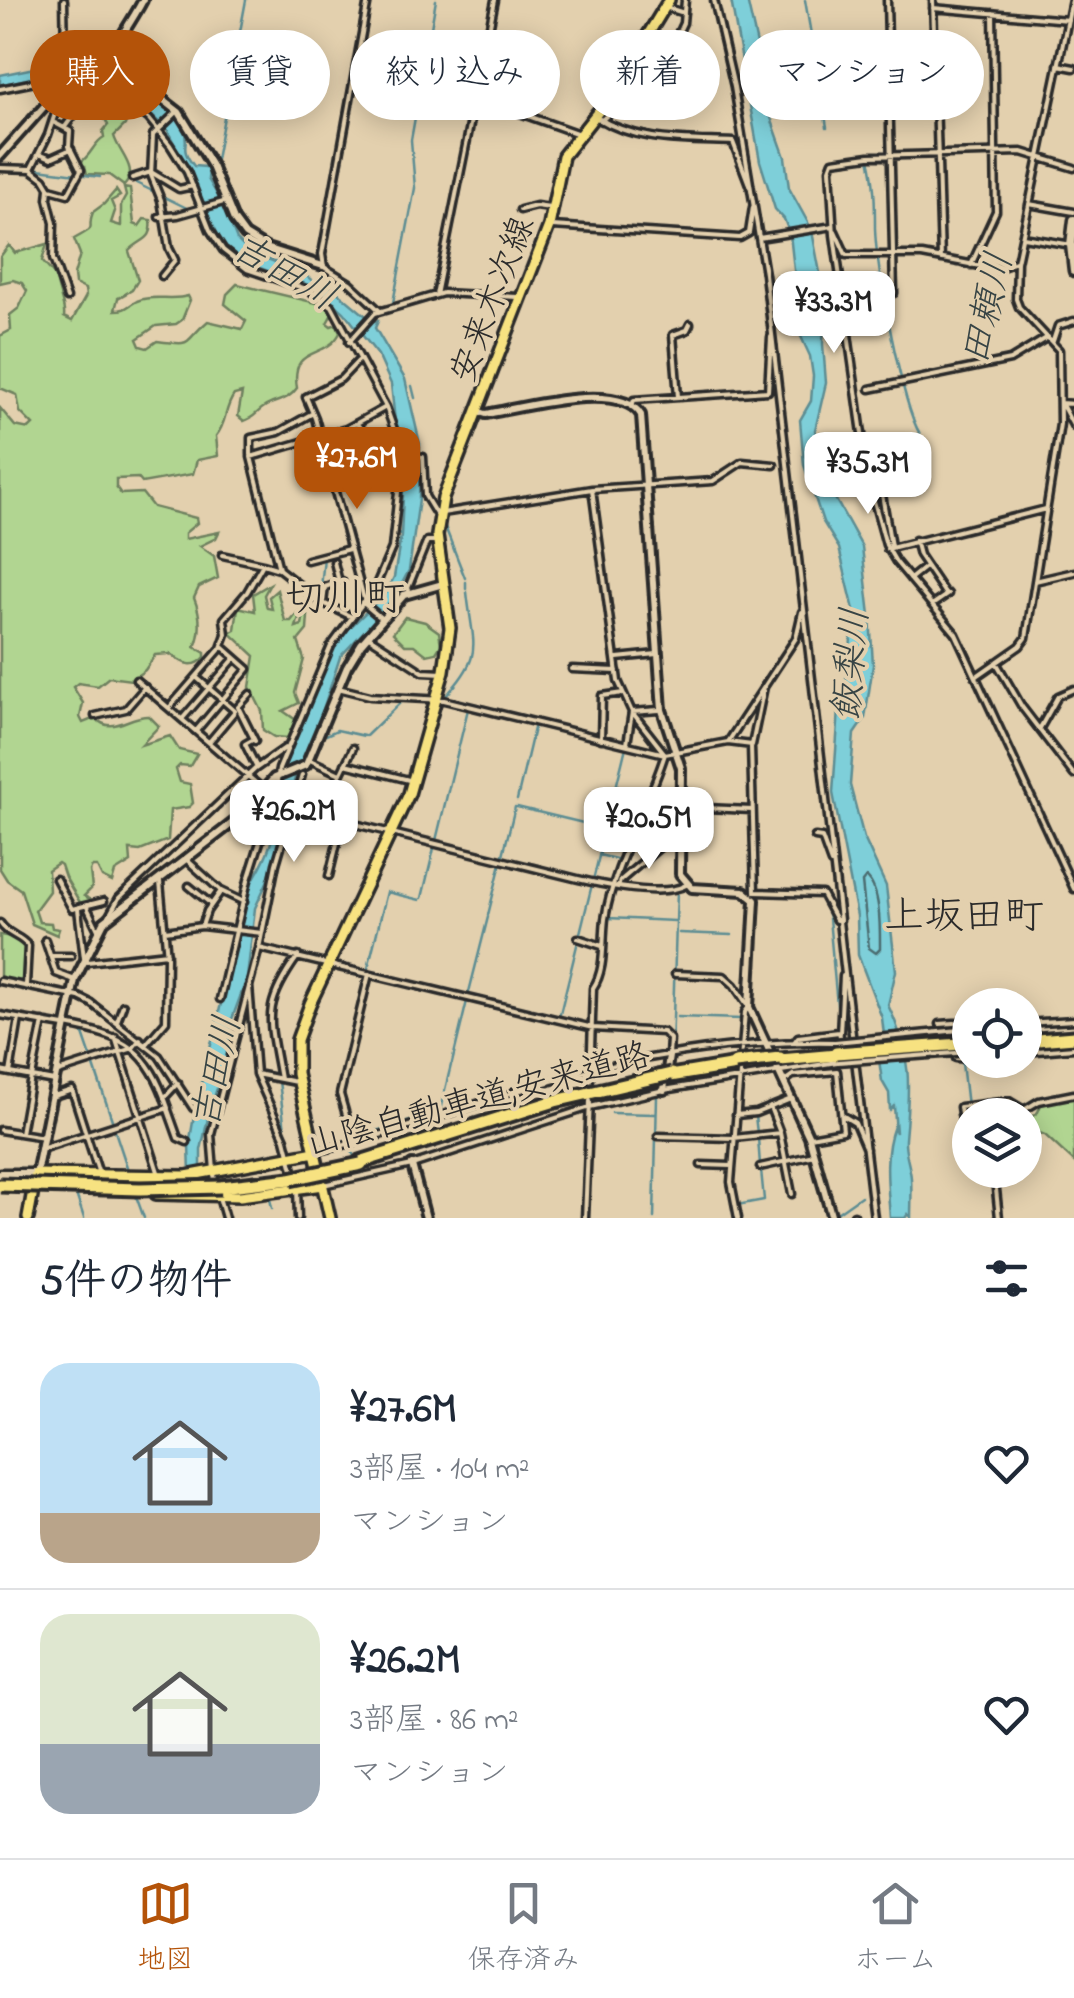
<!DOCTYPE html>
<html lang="ja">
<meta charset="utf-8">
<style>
:root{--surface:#fff;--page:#f2f2f3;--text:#1f2937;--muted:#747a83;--line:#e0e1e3;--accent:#b45309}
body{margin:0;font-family:"Indie Flower","Klee One",sans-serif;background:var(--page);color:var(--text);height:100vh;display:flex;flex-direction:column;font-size:38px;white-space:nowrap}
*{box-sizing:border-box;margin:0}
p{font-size:32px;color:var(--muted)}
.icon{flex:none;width:55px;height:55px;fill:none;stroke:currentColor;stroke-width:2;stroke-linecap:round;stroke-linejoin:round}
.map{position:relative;height:1218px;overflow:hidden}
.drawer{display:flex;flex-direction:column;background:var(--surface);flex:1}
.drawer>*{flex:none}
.top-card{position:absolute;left:30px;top:30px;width:1015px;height:90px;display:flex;gap:20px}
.buttons{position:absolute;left:952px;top:988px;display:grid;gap:20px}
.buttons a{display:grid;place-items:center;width:90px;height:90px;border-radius:50%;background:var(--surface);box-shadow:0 5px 25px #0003;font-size:50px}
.price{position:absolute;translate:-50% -85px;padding:0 22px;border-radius:20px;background:#fff;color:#222;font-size:32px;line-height:65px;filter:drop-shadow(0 2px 5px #0008)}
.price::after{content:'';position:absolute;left:50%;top:60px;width:30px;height:22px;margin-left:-15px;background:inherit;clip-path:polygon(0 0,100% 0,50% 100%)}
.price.current{background:var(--accent);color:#fff}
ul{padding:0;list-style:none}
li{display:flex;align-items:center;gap:30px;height:250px;padding:0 40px}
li+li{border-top:2px solid var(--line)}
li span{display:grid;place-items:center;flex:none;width:280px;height:200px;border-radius:30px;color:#555}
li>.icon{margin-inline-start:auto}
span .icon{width:120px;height:120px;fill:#fffc;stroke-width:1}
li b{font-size:42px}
h2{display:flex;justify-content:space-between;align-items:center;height:120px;padding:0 40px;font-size:42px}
.tag{padding:0 35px;border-radius:45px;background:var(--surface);box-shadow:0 5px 25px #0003;font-size:35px;line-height:90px}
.tag.current{background:var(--accent);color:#fff}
.tab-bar{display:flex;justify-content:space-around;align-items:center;height:140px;border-top:2px solid var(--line);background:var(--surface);font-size:28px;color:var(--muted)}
.tab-bar a{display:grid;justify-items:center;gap:5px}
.tab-bar .current{color:var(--accent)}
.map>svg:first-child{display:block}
.green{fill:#b1d591;stroke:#6e805e;stroke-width:2.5}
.water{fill:#7ecfd9;stroke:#5d8d93;stroke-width:2.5}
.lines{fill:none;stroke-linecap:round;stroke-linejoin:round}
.shore{stroke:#4c6d71;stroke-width:2.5}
.stream{stroke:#5d8d93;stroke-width:2.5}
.minor-tunnel{stroke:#beaf94;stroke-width:4;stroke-dasharray:4 2;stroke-linecap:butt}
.minor-casing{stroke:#2b2b2b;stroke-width:11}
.tertiary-casing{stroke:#2b2b2b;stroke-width:14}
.secondary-casing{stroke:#2b2b2b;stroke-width:15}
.primary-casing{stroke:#2b2b2b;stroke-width:16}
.motorway-casing{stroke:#2b2b2b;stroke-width:19}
.minor{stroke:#e3d0ae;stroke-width:4}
.tertiary{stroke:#e3d0ae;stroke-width:6}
.secondary{stroke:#e3d0ae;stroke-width:8}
.primary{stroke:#f7e281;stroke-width:9}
.motorway{stroke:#f7e281;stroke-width:11}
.minor-bridge-casing{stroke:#2b2b2b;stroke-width:11;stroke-linecap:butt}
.motorway-bridge-casing{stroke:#2b2b2b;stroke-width:19;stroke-linecap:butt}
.minor-bridge{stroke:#e3d0ae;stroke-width:4}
.motorway-bridge{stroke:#f7e281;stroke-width:11}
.labels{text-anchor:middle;stroke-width:8;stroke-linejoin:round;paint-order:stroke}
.street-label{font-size:35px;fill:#2b2b2b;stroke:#e3d0ae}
.water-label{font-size:38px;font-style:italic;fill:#374445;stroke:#e3d0ae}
.quarter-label{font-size:40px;fill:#2b2b2b;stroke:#e3d0ae}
</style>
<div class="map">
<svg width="1074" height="1218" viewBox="0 0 1074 1218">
<rect width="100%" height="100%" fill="#e3d0ae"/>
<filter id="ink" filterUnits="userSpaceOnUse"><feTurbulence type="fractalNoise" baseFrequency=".01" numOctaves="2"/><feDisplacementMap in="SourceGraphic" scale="20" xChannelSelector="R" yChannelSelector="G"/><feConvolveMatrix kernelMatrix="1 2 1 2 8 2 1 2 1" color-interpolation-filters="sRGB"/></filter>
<g filter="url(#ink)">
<path class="green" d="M 123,112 L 129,113 L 125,125 L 114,136 C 119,154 140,169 124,186 L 109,175 L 87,174 L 85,166 L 79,163 C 91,157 93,143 104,137 L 103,131 L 108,125 L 104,117 L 115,118 Z
M 124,188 L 130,189 L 134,224 L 139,226 L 144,219 L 151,220 C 154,241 141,238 129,251 L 138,280 L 132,290 L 118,298 L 115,310 C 127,310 127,306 137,301 C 152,294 172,301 188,296 L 190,300 L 182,320 L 176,324 L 156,326 L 137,339 L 140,346 L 147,348 L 157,341 C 195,346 181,344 208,321 L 242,329 L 246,321 L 225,304 L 227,294 L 237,284 L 329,306 L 332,314 L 327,323 L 331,326 L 337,324 L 340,333 C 325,361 290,344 297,388 C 287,402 279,399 266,406 C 257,411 255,418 244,421 L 238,416 L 242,393 L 234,395 C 224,409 227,423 216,436 L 218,456 L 197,460 L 193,474 L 142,483 L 138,478 L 116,479 L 116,487 L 121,494 L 142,493 L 153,507 L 196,518 L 197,523 L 185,533 L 185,539 L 219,532 L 216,538 L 200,546 L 214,556 L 218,578 L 199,587 L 194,598 C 201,615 202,631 195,647 L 205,653 L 205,657 C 193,671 182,662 170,654 L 155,655 L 145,670 L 131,680 L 109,677 L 98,686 L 78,683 L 73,687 L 83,703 L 80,717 L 83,723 L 95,718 C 113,736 128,715 149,716 L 159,726 L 141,745 L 170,736 L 179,750 L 197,754 L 190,766 L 180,765 L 176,769 L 180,782 L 190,784 L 193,803 L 189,807 L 170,810 L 168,840 L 140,851 L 130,850 L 131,862 L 115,872 L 112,882 L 102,877 L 97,867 L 92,867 L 90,871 L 92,888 L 84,896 L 96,902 L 82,906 L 65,877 L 61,865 L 58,863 L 48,870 L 49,891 L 35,910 L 39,922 L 51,923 L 52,928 L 59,929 L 57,935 L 32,924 L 21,890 L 7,880 L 0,869 L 0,408 L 15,426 L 29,429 L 33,425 L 20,412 L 17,395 L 0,388 L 0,336 L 11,330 L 10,315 L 19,308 L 27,291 L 22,283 L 13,280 L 0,283 L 0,257 L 9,245 L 15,253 L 47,244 L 42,261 L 56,277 C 57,291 66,307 64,317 L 72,321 L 86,296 L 85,289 L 75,284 L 74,275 L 80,254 L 74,239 C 101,224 85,232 93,212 L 104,204 L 116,190 L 120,196 L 111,201 L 115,211 L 111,223 L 121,226 L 121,205 L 126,196 Z
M 270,584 L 264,595 L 267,608 L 272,609 L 269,597 L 277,590 L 285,621 L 291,621 L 302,607 L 296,627 L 302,625 L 304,614 L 308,616 L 307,630 L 298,641 L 304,659 L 295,693 L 299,703 L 283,711 L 296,720 L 287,738 L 274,737 L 263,730 L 262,711 L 250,687 L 255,656 L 227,630 L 228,627 L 231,632 L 235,630 L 238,607 L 255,611 L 253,594 Z
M 405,617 L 425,622 L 439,632 L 441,645 L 436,653 L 427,655 L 414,645 L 405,645 L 393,633 Z
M 0,935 L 19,938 L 28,949 L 24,983 L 0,980 Z
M 1074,1099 L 1074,1162 L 1045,1135 L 1035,1131 L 1030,1118 L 1038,1112 L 1042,1102 Z"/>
<path class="water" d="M 731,0 L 747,0 L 770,102 L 770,115 L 785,157 L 789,188 L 811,228 L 789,232 L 784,219 L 775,209 L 760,161 Z
M 61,56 L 65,60 C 99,56 172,96 184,130 C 190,147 178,146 194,166 L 206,167 L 209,170 L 208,179 L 221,201 L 237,240 L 248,251 L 304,274 L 319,286 L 329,285 L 372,321 L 378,321 L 375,328 L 405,379 L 420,444 L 419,499 L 409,570 L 394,599 L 340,657 L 318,725 L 295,777 L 286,824 L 267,882 L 255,908 L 247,978 L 232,1019 L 225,1065 L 210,1109 L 201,1150 L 201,1173 L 190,1174 L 189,1145 L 195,1110 L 250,885 C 261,867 278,838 273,816 L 283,767 L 333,649 L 344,633 L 386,593 L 394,577 L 401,536 L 403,496 L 391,384 L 378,355 L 344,312 L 323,293 L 245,262 L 223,245 L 167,129 L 139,105 L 127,87 L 90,68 L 80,67 L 0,85 L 0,75 L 39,67 Z
M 812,231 L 825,299 L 823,344 L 826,383 L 815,430 L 825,480 L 862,547 L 870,615 L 873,665 L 865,718 L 854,734 L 850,785 L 864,838 L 886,886 L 896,971 L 888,1005 C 912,1055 910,1085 905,1139 C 904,1152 910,1165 911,1178 C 912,1191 911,1205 911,1218 L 908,1214 L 905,1218 L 890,1218 C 888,1188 883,1155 894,1126 L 896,1133 L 894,1106 L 890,1110 L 889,1093 L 882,1081 L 879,1060 L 884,1035 L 882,1018 L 858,955 L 857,916 L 833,793 L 840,695 L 852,662 L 850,649 L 854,610 L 839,548 L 823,522 L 804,465 L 800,420 L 811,401 L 813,376 L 810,356 L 797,328 L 794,297 L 801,286 L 794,270 L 790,234 Z"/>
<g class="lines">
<path class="shore" d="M 866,877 C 881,889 880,929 880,949 L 876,953 L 869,948 L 862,882 Z"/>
<path class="stream" d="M 62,0 L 62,58
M 805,0 L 827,127
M 61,77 L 70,68
M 1,150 L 58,81
M 869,159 C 875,183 875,204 875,228 C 876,266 902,405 920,434
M 215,165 L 246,0
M 0,166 L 23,167
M 31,168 L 100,177
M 136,183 L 201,215
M 392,308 L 415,188 L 411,140 L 436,0
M 412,386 L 415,398
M 444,524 L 465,578
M 466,582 L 466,589
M 320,599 L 324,557
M 441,607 L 445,635
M 438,672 L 442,658
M 432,697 L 438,675
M 444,698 C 485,654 473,648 467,592
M 422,731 L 430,704
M 326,735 L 337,730 L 364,736
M 366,736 L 403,700
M 517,800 L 535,724
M 517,807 L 604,828
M 665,837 L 677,819
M 599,855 L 620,860
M 422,898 L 468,709
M 824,901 L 829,918 L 839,1027
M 488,915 L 515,807
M 608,918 L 675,921
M 679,933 L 732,935
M 367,972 L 387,892 L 420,900
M 468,996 L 488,917
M 311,1015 L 407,814 L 440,704
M 677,1017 L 742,1019
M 542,1018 L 557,1021 L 559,1018 L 626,747
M 82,1031 L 92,1060
M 301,1049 L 304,1032
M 672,1051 L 677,891
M 93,1063 L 113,1123
M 452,1063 L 467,1001
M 962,1063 L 967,1106
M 301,1067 L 320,1144 L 324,1147 L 349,1139
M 293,1079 C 285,1037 305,1004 323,967
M 279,1081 L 286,1138
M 338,1093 L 366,977
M 338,1095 L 349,1137
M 983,1105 L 985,1115
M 440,1110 L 451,1065
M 612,1113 L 655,1114
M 429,1115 L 439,1111
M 755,1116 L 757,1133
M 114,1128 L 129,1173
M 355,1137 L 424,1117
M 758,1138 L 760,1165
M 351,1147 L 355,1160
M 991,1170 L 997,1218
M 76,1194 L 84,1218
M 136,1196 L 144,1218
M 270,1199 L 272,1208
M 737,1205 L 764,1200 L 761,1170
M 834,1215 L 861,1196
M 654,1218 L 657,1096"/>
<path class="minor-tunnel" d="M 436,1125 L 443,1147"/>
<g class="minor-casing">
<path id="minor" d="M 64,0 L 65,53
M 368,0 L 322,254 L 324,267 L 350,283 L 380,311
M 714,0 L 734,87 L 765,274 L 840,920 L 836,920 L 822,894 L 755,892
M 887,0 L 894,293
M 933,0 L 941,259
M 665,7 L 684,13
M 933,8 L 1068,20
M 647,40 L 667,55
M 1058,65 L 1074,68
M 625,77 L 636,83 L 657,87
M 0,89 L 50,79 L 58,79 L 65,83 L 48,135 L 31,169 L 0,168
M 115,93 L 149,119 L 170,145 L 187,172 L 210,230 L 223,250 L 247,269 L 309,290 L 332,306 L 386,407 L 396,435 L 399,483 L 392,548 L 376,585 L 331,646 L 279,769 L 275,794 L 248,880 L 220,999
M 475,97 L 579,134
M 596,117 C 637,143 687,140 733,142 L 750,187
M 601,121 L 628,95 L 644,70 L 669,53 L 683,23 L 685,0
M 65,127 L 81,105 L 106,89
M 39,153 L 51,158 L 71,149
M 1074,168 L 1022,152 L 869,156 L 833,161 L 830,169 L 834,235 L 869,483 L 886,545 L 896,562 L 956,634 L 1074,889
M 31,169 L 44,179 L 50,189 L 68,194 L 81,170 L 69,146 L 70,131 L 55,123
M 132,178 L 151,172 L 179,189 L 193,186
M 49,189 L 48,199 L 54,223 L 53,259 L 67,298
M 1029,204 L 1074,212
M 520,210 L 536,206 L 550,208
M 159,217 L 178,215 L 227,201
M 552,226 L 740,238 L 749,233 L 753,207
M 835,231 L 846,255 L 922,255 L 996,269 L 1016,262
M 1023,237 L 1072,245
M 759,238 L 833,226
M 971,265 L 996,211 L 993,13
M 162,276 L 175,260 L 169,248 L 161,200 L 151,175 L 153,135 L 178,111
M 436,295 L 495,0
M 1053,341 L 1058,326 L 1074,321
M 349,342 L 375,313 L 443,293 L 518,297
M 358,361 L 341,379 L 306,397 L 315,418 L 364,599
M 870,389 L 1010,360 L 1048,337
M 678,397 L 673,335 L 687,330 L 690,324
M 633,403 L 634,400 L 768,391 L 771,337
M 1061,403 L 1074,427
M 1061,403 L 1074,404
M 357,424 L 380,452 L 423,457 L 425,496 L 436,514 L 592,489 L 713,481 L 742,462 L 774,465
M 251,455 L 251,438 L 279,432 L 313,413
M 880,483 L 891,546
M 592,489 L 618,681 L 632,712 L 627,744
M 915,540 L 919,555 L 946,595
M 887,549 L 1046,509
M 222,555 L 263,564
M 307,560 L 349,549
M 334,562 L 339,582
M 279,569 L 251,457 L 346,429 L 386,407
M 910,579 L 925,567
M 1035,581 L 1074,572
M 410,593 L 408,588 L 427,541 L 437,541
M 362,602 L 381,618
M 323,603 L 325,587 L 342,581
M 932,605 L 948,594
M 369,637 L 423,672 L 443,673
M 617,658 L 657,654
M 996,662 L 1022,707 L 1074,775
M 572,669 L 617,671
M 977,676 L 1020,646 L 1026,638 L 1060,424 L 1059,350 L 1019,307 L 1016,299 L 1017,262 L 1072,0
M 196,677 L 235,711 L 209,742
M 136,680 L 264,790
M 338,688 L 370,696 L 444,700 L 665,754 L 728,742 L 752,745 L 764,687
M 238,707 L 255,741
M 238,707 L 250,694
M 169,708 L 221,648 L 226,634 L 224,619 L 247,592 L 263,564 L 279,569 L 321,602 L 350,616
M 659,710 L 632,712 L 665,754
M 95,716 L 126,709 L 145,687
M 183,718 L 235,658
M 1040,728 L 1058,696 L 1074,689
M 196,731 L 248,669 L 223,647
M 254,739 L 245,744 L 256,766
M 601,739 L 602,696 L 623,693
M 728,742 L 796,638 L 802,612
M 751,746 L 755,891
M 310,760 L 340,774
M 345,764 L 413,781
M 336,783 L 347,791
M 299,791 L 343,821 L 578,879 C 604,885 663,898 686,885
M 682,807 L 752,810
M 324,809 L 353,748
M 815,837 L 822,838 L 831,863
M 188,861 L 221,891 L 207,911 L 202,926 L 262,933
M 329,876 L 342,823
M 56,879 L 72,909 L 104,901
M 189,886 L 211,904
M 618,887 L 620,881 L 660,847 L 681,819
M 221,891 L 244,902
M 87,907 L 99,932
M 78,909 L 84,958
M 109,916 L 119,898 L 255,769 L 285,748
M 839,921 L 844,966
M 0,923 C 8,936 20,935 28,946 L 26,985
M 165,931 L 202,926
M 578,938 L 602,946
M 45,940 L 56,973 L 75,980
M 259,948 L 593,1028 L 663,1032 L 670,1039 L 669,1055
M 51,956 L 71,956
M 87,962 L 167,953
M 844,966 L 854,1051
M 675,974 L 724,976 L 734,985 L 749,1007 L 745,1012 L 731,1182 L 738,1218
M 0,981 L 79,997 L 91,1003 L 159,1056 L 193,1108 L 216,1114
M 249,986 L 256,1074 L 285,1139 L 294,1174
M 0,1015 L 64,1026
M 117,1021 L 123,1005
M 970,1023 L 954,1023 L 952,1027 L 956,1058 L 970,1059
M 1025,1023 L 1074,1020
M 940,1024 L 954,1023
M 840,1033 L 843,976
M 115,1037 L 159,1175
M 795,1041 L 798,1037 L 839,1032 L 844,1052
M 146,1044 L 166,1021 L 167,957 L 160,882
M 1025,1052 L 1074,1048
M 855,1060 L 874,1218
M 0,1071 L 54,1081
M 58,1072 L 133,1048 L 140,1039
M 10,1073 L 19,1019
M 256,1074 L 296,1082
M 32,1077 L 43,1022
M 280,1079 C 270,1019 260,1009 298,956
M 590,1080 L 593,988 C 606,969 602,942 605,919 C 614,862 648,809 665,754
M 783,1082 L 793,1075 L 837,1071 L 843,1131 L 810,1137
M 51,1097 L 72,1090 L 99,1174
M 164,1098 L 178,1083
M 168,1110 L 178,1138 L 187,1142
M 736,1115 L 756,1113 L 791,1099
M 842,1115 L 855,1123 L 866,1149
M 962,1121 L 960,1107 L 1009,1101 L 1024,1110 L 1039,1101 L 1074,1094
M 0,1130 L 44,1137
M 21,1133 L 31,1077
M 780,1133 L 792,1194
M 658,1136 L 734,1138 L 780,1133 L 770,1107
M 354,1143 L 340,1094 L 369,974
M 41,1149 L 168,1108 C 148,1049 125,1036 66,1025
M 315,1152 C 390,1135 461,1108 534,1086 C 630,1057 735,1040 835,1042
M 701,1165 L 732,1166
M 760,1167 L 814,1155
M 994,1170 L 999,1218
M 215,1183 L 211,1134 L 259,948 L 276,864 L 302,775
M 323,1185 L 412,1165 L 590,1107 L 664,1090 L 837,1062
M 297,1188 L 298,1218
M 219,1197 L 225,1218
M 854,1215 L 854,1218
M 585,1218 L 590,1100"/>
</g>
<g class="tertiary-casing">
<path id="tertiary" d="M 108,57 L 179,112 L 212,166 L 234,220 L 245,235 L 266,248 L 323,266
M 95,84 C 107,54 128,29 143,0
M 0,156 L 65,83 L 80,80 L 115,93
M 477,411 L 486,414 C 521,408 621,380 641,415 L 662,710 L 681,768 L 680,874 L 692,888 L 744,891 L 755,900 L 749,1007 L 809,1137 L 832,1218
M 664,1090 L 669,1056
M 412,1165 L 426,1218
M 36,1174 L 75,980 L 104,922 L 239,818 L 274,778 L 306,765 L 347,667 L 361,644 L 404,595 L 443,584"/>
</g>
<g class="secondary-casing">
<path id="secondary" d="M 1074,220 L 1071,245 L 1074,271
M 0,1174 L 36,1174"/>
</g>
<g class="primary-casing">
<path id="primary" d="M 156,1194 L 240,1196 L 323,1185
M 28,1218 L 36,1174 L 186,1176 L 315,1152
M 330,1218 L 297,1074 L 297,1040 L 310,1004 L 409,794 L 444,671 L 450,628 L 437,535 L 443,498 L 549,226 L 563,156 L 612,94 L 669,0"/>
</g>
<g class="motorway-casing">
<path id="motorway" d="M 1025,1041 L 1074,1037
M 780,1060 L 837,1055
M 670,1076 L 736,1065
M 360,1162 L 555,1101 L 658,1077
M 221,1187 L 290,1179"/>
</g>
<use href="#minor" class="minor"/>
<use href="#tertiary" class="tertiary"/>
<use href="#secondary" class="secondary"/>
<use href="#primary" class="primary"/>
<use href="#motorway" class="motorway"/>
<g class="minor-bridge-casing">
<path id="minor-bridge" d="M 835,1042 L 970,1029
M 838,1062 L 969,1052"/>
</g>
<g class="motorway-bridge-casing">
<path id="motorway-bridge" d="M 836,1053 L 961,1044
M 735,1063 L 780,1058
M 658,1077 L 671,1074
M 290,1179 L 361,1164
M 0,1185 L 140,1189 L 221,1187"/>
</g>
<use href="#minor-bridge" class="minor-bridge"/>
<use href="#motorway-bridge" class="motorway-bridge"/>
</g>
</g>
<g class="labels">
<g class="street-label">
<text transform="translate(491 299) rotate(-69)" y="12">安来木次線</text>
<text transform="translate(478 1098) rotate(-15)" y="12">山陰自動車道;安来道路</text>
</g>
<g class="water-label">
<text transform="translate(285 271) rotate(30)" y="13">吉田川</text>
<text transform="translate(986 308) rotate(-77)" y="13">田頼川</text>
<text transform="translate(849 664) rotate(-85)" y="13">飯梨川</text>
<text transform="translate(215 1072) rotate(-78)" y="13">吉田川</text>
</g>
<g class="quarter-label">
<text x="345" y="610">切川町</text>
<text x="964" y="928">上坂田町</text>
</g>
</g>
</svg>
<div class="buttons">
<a><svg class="icon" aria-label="locate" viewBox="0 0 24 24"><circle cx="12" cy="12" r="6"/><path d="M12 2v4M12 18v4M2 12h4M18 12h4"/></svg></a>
<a><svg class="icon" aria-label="layers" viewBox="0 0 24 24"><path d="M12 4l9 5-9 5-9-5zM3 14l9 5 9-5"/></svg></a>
</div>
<b class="price" style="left:834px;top:356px">¥33.3M</b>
<b class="price current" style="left:357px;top:512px">¥27.6M</b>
<b class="price" style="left:868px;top:517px">¥35.3M</b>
<b class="price" style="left:294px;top:865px">¥26.2M</b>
<b class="price" style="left:649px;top:872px">¥20.5M</b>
<div class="top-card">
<a class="tag current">購入</a>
<a class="tag">賃貸</a>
<a class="tag">絞り込み</a>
<a class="tag">新着</a>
<a class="tag">マンション</a>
</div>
</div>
<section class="drawer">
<h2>5件の物件<svg class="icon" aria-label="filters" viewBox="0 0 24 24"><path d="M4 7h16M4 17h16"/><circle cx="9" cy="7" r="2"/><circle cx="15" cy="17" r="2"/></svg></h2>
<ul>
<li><span style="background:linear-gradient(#bfe0f5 75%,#b9a48a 0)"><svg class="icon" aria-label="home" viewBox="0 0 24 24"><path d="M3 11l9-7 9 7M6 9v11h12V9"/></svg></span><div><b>¥27.6M</b><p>3部屋 · 104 m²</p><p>マンション</p></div><svg class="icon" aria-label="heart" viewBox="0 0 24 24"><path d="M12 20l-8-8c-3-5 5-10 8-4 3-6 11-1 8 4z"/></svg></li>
<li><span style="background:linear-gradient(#dfe7d0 65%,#9aa5b1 0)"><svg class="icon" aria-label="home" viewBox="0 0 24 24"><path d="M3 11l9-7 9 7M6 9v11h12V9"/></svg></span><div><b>¥26.2M</b><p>3部屋 · 86 m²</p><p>マンション</p></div><svg class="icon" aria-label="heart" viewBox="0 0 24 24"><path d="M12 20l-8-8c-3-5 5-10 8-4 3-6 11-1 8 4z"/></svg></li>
</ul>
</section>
<nav class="tab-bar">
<a class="current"><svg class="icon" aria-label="map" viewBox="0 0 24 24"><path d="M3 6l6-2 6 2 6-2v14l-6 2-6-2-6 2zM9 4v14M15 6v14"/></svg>地図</a>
<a><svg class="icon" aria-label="saved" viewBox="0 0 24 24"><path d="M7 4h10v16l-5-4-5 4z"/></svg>保存済み</a>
<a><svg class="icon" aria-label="home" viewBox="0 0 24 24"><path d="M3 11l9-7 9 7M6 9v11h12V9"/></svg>ホーム</a>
</nav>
